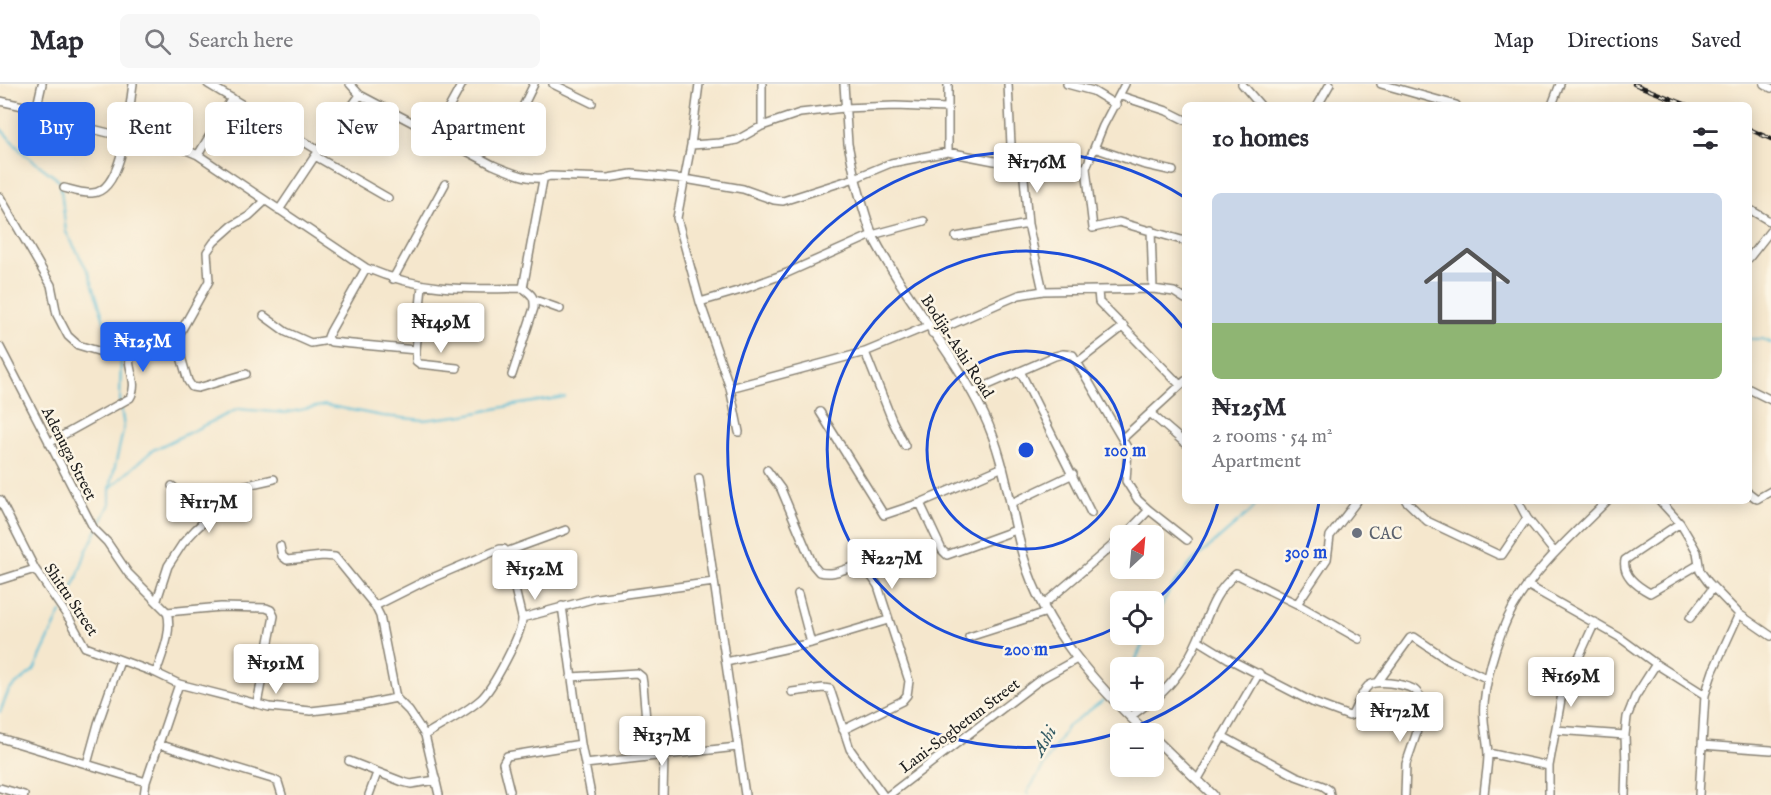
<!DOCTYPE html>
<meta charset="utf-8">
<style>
:root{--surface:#fff;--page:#f7f7f7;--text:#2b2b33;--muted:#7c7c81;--line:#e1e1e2;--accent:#2563eb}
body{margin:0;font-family:"IM FELL English",serif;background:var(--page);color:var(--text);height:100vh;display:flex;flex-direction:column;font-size:22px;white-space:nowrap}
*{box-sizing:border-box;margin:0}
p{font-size:20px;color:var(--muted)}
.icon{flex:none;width:33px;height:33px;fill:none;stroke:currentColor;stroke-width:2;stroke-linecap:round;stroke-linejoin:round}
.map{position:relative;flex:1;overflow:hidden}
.side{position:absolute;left:1182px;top:18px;width:570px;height:402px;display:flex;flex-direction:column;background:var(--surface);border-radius:9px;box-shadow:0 3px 15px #0003}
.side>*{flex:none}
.banner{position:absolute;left:18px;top:18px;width:570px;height:54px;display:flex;gap:12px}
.needle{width:39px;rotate:26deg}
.tools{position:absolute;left:1110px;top:441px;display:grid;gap:12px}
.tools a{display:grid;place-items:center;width:54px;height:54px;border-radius:9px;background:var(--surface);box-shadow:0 3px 15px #0003;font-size:30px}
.price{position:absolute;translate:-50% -51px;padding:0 14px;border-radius:6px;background:#fff;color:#222;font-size:20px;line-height:39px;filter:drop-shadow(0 2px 3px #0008)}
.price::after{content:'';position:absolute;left:50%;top:36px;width:18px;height:14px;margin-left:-9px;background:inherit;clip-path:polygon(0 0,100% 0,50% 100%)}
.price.on{background:var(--accent);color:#fff}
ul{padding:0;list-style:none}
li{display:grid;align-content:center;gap:12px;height:318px;padding:0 30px}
li span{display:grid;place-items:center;height:186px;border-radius:9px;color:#555}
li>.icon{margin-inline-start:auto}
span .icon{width:108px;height:108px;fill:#fffc;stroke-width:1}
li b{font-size:26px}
h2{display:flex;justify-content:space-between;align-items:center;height:72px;padding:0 30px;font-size:26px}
.tag{padding:0 21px;border-radius:9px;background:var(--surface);box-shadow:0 3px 15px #0003;font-size:21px;line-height:54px}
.tag.on{background:var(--accent);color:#fff}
header{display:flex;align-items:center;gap:36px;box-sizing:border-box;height:84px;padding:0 30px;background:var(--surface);border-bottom:2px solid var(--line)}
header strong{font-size:28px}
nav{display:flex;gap:33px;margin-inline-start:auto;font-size:21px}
.search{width:420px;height:54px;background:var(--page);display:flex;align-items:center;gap:15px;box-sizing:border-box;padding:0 21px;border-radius:9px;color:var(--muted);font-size:22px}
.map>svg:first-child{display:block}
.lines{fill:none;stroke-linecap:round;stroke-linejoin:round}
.stream{stroke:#58bcd6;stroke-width:2}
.minor-casing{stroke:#888274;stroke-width:10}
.tertiary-casing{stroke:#888274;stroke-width:11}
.minor{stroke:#fff;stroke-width:7}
.tertiary{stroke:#fff;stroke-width:8}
.rail-casing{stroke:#1c1c1c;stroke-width:4.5}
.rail{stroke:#fcf5e5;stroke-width:2;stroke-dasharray:7;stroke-linecap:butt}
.ring{fill:none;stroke:#1d4ed8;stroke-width:3}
.worship-dot{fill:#6b7280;stroke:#fcf5e5;stroke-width:2}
.labels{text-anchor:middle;stroke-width:5;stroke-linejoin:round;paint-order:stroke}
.street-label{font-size:16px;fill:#1c1c1c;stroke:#fcf5e5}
.worship-label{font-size:16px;fill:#5b616d;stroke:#fcf5e5;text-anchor:start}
.water-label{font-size:18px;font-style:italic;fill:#345c66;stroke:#fcf5e5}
.centre{fill:#1d4ed8;stroke:#fcf5e5;stroke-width:3}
.ring-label{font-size:18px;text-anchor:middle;font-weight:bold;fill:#1d4ed8;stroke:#fcf5e5;stroke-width:5;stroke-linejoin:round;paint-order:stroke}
</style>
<header>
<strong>Map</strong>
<div class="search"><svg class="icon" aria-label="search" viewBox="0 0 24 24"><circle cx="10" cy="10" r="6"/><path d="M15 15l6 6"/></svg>Search here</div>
<nav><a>Map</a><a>Directions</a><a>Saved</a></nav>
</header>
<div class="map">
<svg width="1771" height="711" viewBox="0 0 1771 711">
<rect width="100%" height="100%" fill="#fcf5e5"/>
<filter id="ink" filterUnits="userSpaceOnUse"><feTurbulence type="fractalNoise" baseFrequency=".0167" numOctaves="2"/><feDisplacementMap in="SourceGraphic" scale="12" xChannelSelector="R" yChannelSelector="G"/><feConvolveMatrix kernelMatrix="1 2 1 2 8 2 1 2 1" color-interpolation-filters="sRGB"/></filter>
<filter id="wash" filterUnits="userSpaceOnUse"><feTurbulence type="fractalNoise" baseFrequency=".008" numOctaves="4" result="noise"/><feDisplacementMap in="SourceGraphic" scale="24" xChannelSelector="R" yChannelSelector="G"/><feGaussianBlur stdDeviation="1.35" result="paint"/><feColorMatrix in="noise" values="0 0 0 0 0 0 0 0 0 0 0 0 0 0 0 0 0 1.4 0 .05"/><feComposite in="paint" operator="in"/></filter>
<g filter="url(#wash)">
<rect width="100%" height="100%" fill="#f5e7cd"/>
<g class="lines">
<path class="stream" d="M 0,44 L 22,68 L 60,97 L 66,148 L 89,189 L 113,264 L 121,273 L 120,317 L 124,343 L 110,404 L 110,420 L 86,468 L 76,497 L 63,522
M 1749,255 L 1762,255 L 1771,259
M 110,404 L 153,366 L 238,325 L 285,329 L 325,321 L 382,332 L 424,336 L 465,331 L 514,321 L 565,313
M 1154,536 L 1170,505 L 1193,477 L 1252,426 L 1257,417
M 1132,584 L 1147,550
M 0,628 L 9,606 L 34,586 L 61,528
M 1029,711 L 1027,709 L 1068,642 L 1120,604"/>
</g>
</g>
<g filter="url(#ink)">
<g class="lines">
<g class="minor-casing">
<path id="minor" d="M 42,0 L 35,31 L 125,53
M 208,0 L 319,67
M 350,0 L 360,11 L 493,81 C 510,88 534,99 550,92 L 608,94 L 632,90 L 685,95 L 743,105 L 774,116 L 783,117 L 855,94 L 891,79 L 948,68 L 1015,81 L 1049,84 L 1086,84
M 553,0 L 592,19
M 699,0 L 691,61 L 677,134 L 700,218 L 730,304 L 739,348
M 762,0 L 762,42
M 844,0 L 848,60 L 855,94
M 948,0 L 948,68
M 1008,0 L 1011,61 L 1015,81
M 1067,0 L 1093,7 L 1116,21
M 1125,0 L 1103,42 L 1086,84 L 1093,144 L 1119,138 L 1185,157
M 1242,0 L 1260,21
M 1381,0 L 1456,21
M 1764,0 L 1771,4
M 1121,12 L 1167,27 L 1185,36
M 0,17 L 37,25
M 1318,21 L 1330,0
M 1552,21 L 1560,0
M 128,39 L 134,44 L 198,71 L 366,184 C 420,207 465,206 523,204
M 434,51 L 462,0
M 508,53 L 534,0
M 691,61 L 720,59 L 737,56 L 762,42 L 800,29 L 844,24 L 895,22 L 947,24
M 1094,64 L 1142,80 L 1173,87
M 198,71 L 232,14
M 315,72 L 388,114
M 1023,82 L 1028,140 L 1043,207
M 64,104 C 72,106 83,110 92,109 C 124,108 129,24 133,0
M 0,113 L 51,201 L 57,231 L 68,252 L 78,261 L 98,267
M 1749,125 L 1771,138
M 279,126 L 315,72 L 360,11
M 1151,146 L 1153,205
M 956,153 L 1028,140
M 1749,174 L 1771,146
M 366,184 L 330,248 L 328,253 L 331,258 L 416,266 L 422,202
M 393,195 L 445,100
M 1098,207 L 1099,218 L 1180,301
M 535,216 L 560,225
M 700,218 L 741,206 L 787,189 L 872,151 L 924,137
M 264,232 L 286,248 L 311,259 L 329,256
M 932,249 L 1000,219 L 1019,211 L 1043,207 L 1153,205 L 1174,208 L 1185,215
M 0,263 L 94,445 L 107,458 L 128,489 L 167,528 C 173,547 162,571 156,589
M 416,266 L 416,277 L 420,280 L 457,284
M 865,268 L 892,336 L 905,362
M 1078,278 L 1124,242
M 1020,287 L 1091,429
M 246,290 L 198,304 L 192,303 L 188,297 L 177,259 L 180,249 L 209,197 L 207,168 L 214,158 L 232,142 L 249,132 L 265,117
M 512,291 L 534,224 C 535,213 532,211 523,204 L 543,96
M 730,304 L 865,268 L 928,242
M 1749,305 L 1771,316
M 972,308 L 1055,272 L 1063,270 L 1073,271 L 1128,365 L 1126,397 L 1138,416 L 1149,426 L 1124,452
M 820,328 L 884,431 L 920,419 L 1003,383
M 1150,329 L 1185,359
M 1122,355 L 1185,297
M 49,359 L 130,314 C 144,291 108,269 151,250
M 767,386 L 781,405 L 813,481 L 819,488 C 849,495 855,464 878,502 L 909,597 L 907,611 L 902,617 L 843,646
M 699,394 L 745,711
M 172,402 L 208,433
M 1749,409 L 1757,415 L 1771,407
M 0,416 L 35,485 L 70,536 L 85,563 L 156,589 L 179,600 L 269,623 L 311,627 L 362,621 L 396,614
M 1406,417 L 1427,437 L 1499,471 L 1502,471 L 1527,434
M 1518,417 L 1527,434 L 1555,469
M 1660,417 L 1680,439 L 1692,459 L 1697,468 L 1700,487 L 1708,498 L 1739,530 L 1771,552
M 920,419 L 942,466 L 947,471 L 1016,446
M 1012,419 L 1073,390
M 1149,426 L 1187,456
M 1680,439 L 1625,476 C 1622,491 1637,502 1650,509 L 1698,481
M 280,462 L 282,472 L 287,476 L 323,472 L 335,473 L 375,522 L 380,532 L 396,614 L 409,627 L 425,651 L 439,711
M 506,468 L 566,446
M 0,496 L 35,485
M 1527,501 L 1619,553 L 1656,580 L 1705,611
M 798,510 L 811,559
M 157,516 L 168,482 L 183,459 L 196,445 L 243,402 L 274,395
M 1044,520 L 1120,455
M 1297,520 L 1327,475 L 1330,452 L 1357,417
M 375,522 L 425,497 L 500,465 L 504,465 L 506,468 L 522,534
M 562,522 L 581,660 L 591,711
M 167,528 L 221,523 L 266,524 L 271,526 L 274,532 L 257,620
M 1690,534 L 1713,504
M 969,553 L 1047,528
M 1198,556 L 1229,575 L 1314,619 L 1349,632 L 1352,631 C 1357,622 1361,609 1368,602 C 1376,595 1403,600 1413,605 C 1417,607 1419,611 1422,615 L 1416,651 L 1406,680 L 1405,711
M 726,578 L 811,559 L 888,536
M 571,593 L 637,589 L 642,593 L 643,600 L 649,672
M 1379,597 L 1410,554 L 1414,553 L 1448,576 L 1488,595
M 792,608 L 823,604 L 830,605 L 850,665 L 883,711
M 1154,616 C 1173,600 1188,578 1198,555 C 1209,530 1213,509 1236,490 L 1297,520 L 1359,555
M 1130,633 L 1153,616
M 1556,646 L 1625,651
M 425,651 C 442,640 464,630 480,616 C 492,606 523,548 522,534 L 596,514 L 714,498
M 1222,652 L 1296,692 L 1323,702 L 1329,706 L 1330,711
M 0,654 L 146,698
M 158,660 L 272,695 L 278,698 L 282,711
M 1702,661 L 1771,666
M 1488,669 L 1549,682
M 349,677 L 403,698 L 411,700 L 436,696
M 87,680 L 98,640 L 120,577
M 585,680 L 737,663
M 1198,695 L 1259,589
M 0,704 L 24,711
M 510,707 L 503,679 L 507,672 L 581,660
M 144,711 L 146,698 L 179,600
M 369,711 L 377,689
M 663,711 L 664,671
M 889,711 L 1041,595 L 1077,575
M 1484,711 C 1485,697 1488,683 1488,670 C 1487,653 1482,637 1484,620 C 1487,586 1501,540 1520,512 C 1544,476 1577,447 1607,417
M 1549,711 L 1549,682 L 1562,610 L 1595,538
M 1625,711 L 1626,680 L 1625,651 L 1627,633 L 1635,613 L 1656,580
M 1699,711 L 1705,611 L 1713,587 L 1739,530"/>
</g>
<g class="tertiary-casing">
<path id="tertiary" d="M 855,94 C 860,112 865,132 872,150 C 879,166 890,182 899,197 C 927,241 962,284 984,331 C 1006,377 1010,427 1024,475 C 1044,544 1096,601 1148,650
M 1154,654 L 1213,711"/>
</g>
<use href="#minor" class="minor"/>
<use href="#tertiary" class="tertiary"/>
<g class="rail-casing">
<path id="rail" d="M 1634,0 L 1687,21
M 1749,45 L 1771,55"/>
</g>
<use href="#rail" class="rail"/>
</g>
</g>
<g class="ring">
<circle cx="1026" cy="366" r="99"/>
<path d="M1218 418A199 199 0 0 1 1154 518M1119 542A199 199 0 1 1 1185 246"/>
<path d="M1319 418A298 298 0 1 1 1184 113"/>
</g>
<circle class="worship-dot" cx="1357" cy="449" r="6"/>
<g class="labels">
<g class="street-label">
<text transform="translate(958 262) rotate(57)" y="6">Bodija-Ashi Road</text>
<text transform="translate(70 369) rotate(63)" y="6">Adenuga Street</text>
<text transform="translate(72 515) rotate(56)" y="6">Shittu Street</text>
<text transform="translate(959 641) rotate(-37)" y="6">Lani-Sogbetun Street</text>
</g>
<g class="worship-label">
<text x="1369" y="455">CAC</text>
</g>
<g class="water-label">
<text transform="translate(1044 657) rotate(-61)" y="6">Ashi</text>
</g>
</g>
<circle cx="1026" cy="366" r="9" class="centre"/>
<g class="ring-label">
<text x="1125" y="372">100 m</text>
<text x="1306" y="474">300 m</text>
<text x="1026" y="571">200 m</text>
</g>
</svg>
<div class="tools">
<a><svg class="needle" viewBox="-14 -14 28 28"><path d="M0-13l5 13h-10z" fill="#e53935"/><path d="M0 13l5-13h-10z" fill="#7c7c81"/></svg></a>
<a><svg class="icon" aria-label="locate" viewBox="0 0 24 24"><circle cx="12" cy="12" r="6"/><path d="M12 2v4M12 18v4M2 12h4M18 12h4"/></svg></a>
<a>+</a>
<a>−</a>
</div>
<b class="price" style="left:1037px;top:110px">₦176M</b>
<b class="price" style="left:441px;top:270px">₦149M</b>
<b class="price on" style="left:143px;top:289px">₦125M</b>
<b class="price" style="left:209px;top:450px">₦117M</b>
<b class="price" style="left:892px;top:506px">₦227M</b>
<b class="price" style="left:535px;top:517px">₦152M</b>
<b class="price" style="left:276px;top:611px">₦191M</b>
<b class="price" style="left:1571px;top:624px">₦169M</b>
<b class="price" style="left:1400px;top:659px">₦172M</b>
<b class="price" style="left:662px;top:683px">₦137M</b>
<div class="banner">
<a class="tag on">Buy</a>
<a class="tag">Rent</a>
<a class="tag">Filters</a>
<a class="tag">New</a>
<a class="tag">Apartment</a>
</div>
<section class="side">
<h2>10 homes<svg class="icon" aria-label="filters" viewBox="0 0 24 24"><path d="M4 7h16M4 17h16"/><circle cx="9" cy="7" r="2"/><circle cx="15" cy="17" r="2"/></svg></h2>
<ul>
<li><span style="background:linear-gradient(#c9d6e8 70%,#8fb573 0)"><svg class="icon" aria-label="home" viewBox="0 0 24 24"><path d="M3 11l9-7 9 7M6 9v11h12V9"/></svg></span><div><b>₦125M</b><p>2 rooms · 54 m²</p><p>Apartment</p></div></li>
</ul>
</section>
</div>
